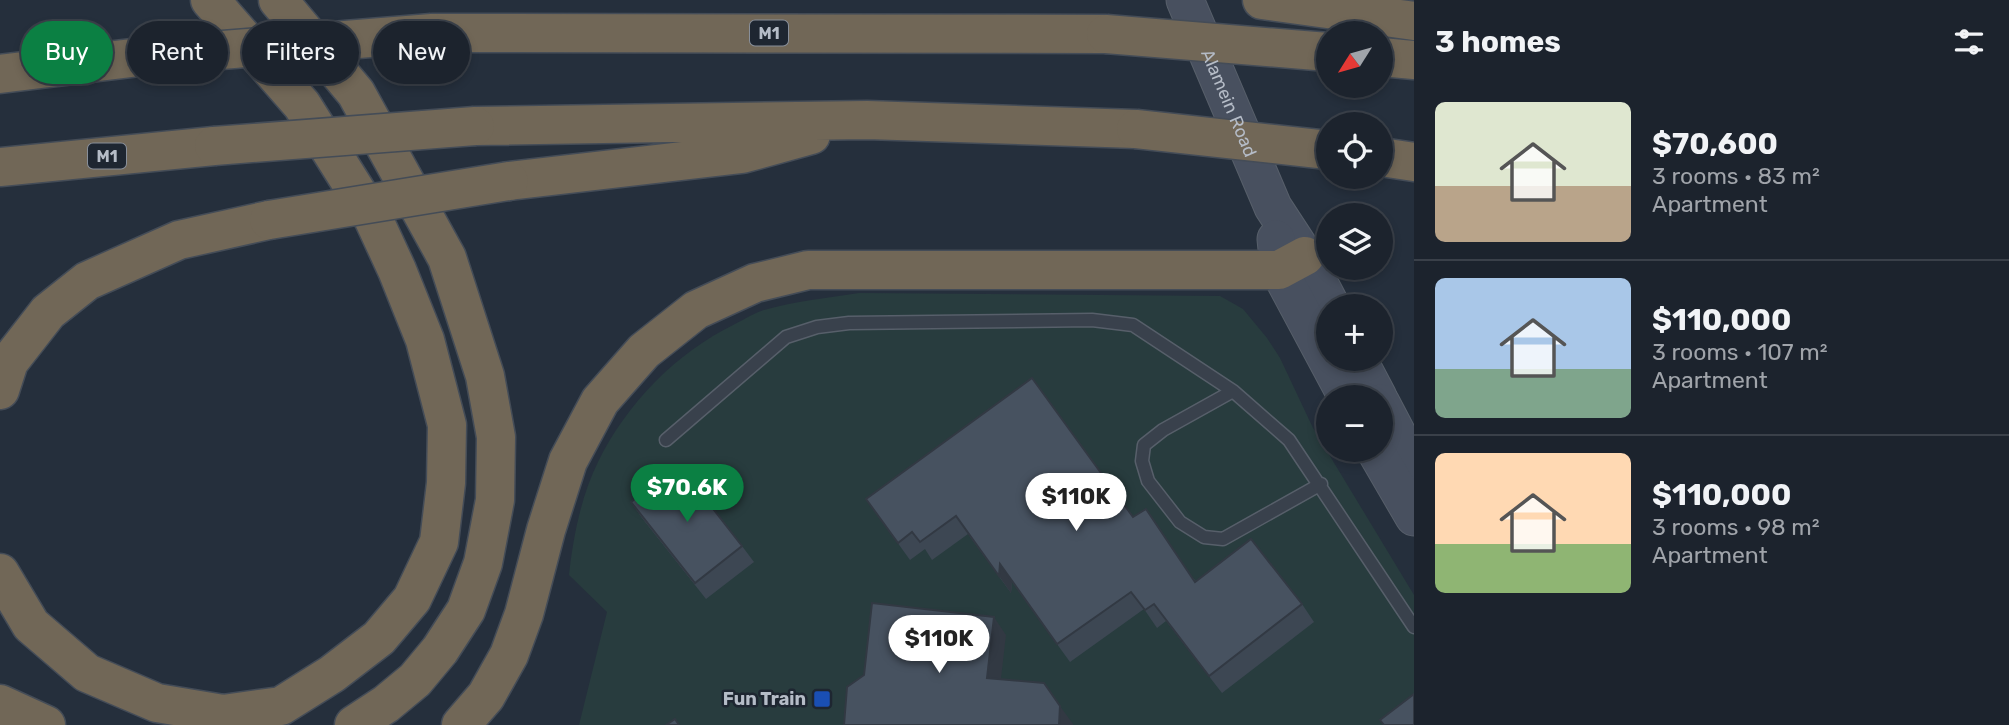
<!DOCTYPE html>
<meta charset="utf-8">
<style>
:root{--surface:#1c232d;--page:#292f39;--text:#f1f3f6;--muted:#a0a4aa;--line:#3a4049;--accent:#0b8043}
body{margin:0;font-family:Rubik,sans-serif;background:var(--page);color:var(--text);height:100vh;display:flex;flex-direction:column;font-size:26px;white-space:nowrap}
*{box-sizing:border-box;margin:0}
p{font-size:23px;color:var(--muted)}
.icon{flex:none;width:38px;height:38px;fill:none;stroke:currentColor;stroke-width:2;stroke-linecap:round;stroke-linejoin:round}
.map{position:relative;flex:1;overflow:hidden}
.details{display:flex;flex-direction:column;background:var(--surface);width:595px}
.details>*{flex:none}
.guide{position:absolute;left:21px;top:21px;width:665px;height:63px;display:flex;gap:14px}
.needle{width:46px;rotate:233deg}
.tools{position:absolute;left:1316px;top:21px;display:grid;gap:14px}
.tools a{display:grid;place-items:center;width:77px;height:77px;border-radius:50%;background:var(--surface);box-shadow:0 4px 10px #0003,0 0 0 2px var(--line);font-size:35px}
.price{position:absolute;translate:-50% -60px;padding:0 16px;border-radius:24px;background:#fff;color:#222;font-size:23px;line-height:46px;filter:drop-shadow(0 2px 4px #0008)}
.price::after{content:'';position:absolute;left:50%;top:42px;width:21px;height:16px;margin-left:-10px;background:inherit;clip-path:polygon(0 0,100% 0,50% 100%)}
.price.active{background:var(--accent);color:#fff}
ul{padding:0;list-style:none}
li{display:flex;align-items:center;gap:21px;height:175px;padding:0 21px}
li+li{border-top:2px solid var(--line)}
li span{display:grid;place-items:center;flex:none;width:196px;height:140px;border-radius:10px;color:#555}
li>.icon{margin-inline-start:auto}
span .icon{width:84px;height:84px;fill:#fffc;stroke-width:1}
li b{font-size:30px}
h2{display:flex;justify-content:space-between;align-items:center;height:84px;padding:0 21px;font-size:30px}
.tag{padding:0 24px;border-radius:32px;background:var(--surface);box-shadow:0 4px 10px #0003,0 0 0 2px var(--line);font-size:24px;line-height:63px}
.tag.active{background:var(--accent);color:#fff}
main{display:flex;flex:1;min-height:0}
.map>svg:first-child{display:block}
.green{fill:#283c3e}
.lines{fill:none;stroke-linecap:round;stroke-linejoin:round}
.lane-casing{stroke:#575f6a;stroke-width:15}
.secondary-casing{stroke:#575f6a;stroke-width:39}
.highway-casing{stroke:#444c57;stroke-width:41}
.lane{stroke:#39414c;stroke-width:12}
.secondary{stroke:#48505f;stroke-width:37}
.highway{stroke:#716757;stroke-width:38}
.highway-bridge-casing{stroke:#444c57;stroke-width:41;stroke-linecap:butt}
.highway-bridge{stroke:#716757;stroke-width:38}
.wall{fill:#3d4753}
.shaded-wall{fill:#323943}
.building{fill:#475260;stroke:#323943;stroke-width:2}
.transit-dot{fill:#1a4fb4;stroke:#1e2631;stroke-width:2.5}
.labels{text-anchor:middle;stroke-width:5;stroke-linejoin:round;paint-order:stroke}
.shield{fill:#1e2631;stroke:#888f9a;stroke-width:2}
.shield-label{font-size:16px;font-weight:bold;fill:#b5bcc7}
.street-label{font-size:18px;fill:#b5bcc7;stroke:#1e2631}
.poi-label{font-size:18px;font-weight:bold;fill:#b5bcc7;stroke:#1e2631;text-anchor:end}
</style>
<main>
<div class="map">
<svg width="1414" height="725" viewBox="0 0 1414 725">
<rect width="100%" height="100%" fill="#252f3c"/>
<path class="green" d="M 859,293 L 1220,296 L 1243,309 L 1267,338 L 1280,358 L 1313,428 L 1414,595 L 1414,725 L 579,725 L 607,612 L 569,575 C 573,538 581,496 598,462 C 627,403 676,353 735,324 C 745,319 754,313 764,310 C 795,301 828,298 859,293 Z"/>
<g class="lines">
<g class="lane-casing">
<path id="lane" d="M 1233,391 L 1163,430 L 1144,445 L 1142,461 L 1148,481 L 1180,522 L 1204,537 L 1223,539 L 1321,484
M 666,440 L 786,337 L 817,327 L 849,323 L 1092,320 L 1133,325 L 1233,391 L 1289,440 L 1414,627"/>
</g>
<g class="secondary-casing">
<g id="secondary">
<path id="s1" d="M 1185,0 L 1273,207 L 1305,256 L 1331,306"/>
<path d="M 1276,239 L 1279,270 L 1347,397"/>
<path d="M 1358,359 L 1378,397"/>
<path d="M 1381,403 L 1414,466"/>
<path d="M 1375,450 L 1414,517"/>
</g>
</g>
<g class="highway-casing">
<path id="highway" d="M 278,0 L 356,93 L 447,258 L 485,376 L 496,437 L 495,500 L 483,563 L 466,610 L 440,650 L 415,680 L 386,704 L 354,725
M 1262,0 L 1414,21
M 432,33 L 1106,34
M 1381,57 L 1414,60
M 0,74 L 148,56
M 475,126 L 867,120 L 1136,129
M 1381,157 L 1414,162
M 0,167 L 214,146
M 509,181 L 742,154 L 811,135
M 0,390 L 9,362 L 48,312 L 87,281 L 179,240 L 269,220
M 0,573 L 31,625 L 87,673 L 157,703 L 223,714 L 281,706 L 332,674 L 379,638 L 412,599 L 439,542 L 446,483 L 447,425 L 425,340 L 397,270 L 373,218 L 302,105 L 210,0
M 0,704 L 46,725
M 461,725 L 486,696 L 509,655 L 524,614 L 546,530 L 568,461 L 600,401 L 644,351 L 696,310 L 755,283 L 808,270 L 1279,270 L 1305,256"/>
</g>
<use href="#lane" class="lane"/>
<use href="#secondary" class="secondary"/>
<use href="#highway" class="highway"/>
<g class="highway-bridge-casing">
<path id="highway-bridge" d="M 1106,34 L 1328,52
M 148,56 L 432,33
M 1136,129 L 1328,150
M 214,146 L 475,126
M 269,220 L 509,181"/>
</g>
<use href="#highway-bridge" class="highway-bridge"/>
</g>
<path class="wall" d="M 866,499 L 1133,517 L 1196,581 L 1302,604 L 1314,622 L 1222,693 L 1166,621 L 1157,628 L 1144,609 L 1070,662 L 1012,582 L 1011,593 L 968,534 L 932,560 L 925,549 L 910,560 Z
M 631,502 L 742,546 L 754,562 L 706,599 L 642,518 Z"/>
<path class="shaded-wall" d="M 1000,564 L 1012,582 L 1011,593 L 999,576 Z
M 994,617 L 1006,635 L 999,696 L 987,678 Z
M 1060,706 L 1073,724 L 1073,725 L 1059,725 Z"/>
<path class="building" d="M 1032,378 L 1133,517 L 1146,509 L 1195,582 L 1251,539 L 1302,604 L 1209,676 L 1154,604 L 1145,610 L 1131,592 L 1057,644 L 1000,564 L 999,576 L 956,516 L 920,542 L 912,532 L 898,543 L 866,499 Z
M 679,465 L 742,546 L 695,583 L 631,502 Z
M 872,603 L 994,617 L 987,678 L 1044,683 L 1060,706 L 1059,725 L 844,725 L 847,687 L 864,675 Z
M 1414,694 L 1414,725 L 1384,725 L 1380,720 Z
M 675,719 L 679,725 L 666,725 Z"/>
<rect class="transit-dot" x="813" y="690" width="18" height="18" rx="3.5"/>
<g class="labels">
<g class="shield">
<rect x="750" y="20.5" width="38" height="25" rx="5"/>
<rect x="88" y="143.5" width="38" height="25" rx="5"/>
</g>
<g class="shield-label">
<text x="769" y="39">M1</text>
<text x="107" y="162">M1</text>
</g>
<g class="street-label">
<text dy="6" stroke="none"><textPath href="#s1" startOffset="112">Alamein Road</textPath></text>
</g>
<g class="poi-label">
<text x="806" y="705">Fun Train</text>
</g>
</g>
</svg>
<div class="tools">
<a><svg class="needle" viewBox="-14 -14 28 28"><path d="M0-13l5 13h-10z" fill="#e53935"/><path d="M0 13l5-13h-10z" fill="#a0a4aa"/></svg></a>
<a><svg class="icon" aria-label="locate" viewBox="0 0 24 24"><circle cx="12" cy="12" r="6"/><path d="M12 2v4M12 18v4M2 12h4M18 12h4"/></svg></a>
<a><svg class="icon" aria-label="layers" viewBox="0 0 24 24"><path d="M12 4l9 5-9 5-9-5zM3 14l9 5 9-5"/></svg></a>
<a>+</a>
<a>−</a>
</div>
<b class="price active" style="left:687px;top:524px">$70.6K</b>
<b class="price" style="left:1076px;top:533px">$110K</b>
<b class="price" style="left:939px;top:675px">$110K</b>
<div class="guide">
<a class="tag active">Buy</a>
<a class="tag">Rent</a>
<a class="tag">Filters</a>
<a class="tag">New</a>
</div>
</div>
<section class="details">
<h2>3 homes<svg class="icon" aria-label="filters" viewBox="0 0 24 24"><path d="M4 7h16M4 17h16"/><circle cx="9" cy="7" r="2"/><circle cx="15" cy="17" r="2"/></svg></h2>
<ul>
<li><span style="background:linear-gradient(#dfe7d0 60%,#b9a48a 0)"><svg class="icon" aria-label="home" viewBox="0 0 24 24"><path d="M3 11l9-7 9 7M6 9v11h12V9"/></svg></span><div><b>$70,600</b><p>3 rooms · 83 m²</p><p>Apartment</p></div></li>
<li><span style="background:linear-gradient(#a9c7e8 65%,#7fa58c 0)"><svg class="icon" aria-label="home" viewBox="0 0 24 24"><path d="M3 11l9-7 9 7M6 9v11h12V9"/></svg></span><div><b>$110,000</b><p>3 rooms · 107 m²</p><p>Apartment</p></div></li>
<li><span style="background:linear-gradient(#ffd9b3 65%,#8fb573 0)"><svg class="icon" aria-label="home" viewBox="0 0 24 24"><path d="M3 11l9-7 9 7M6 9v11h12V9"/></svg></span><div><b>$110,000</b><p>3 rooms · 98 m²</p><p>Apartment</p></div></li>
</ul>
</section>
</main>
